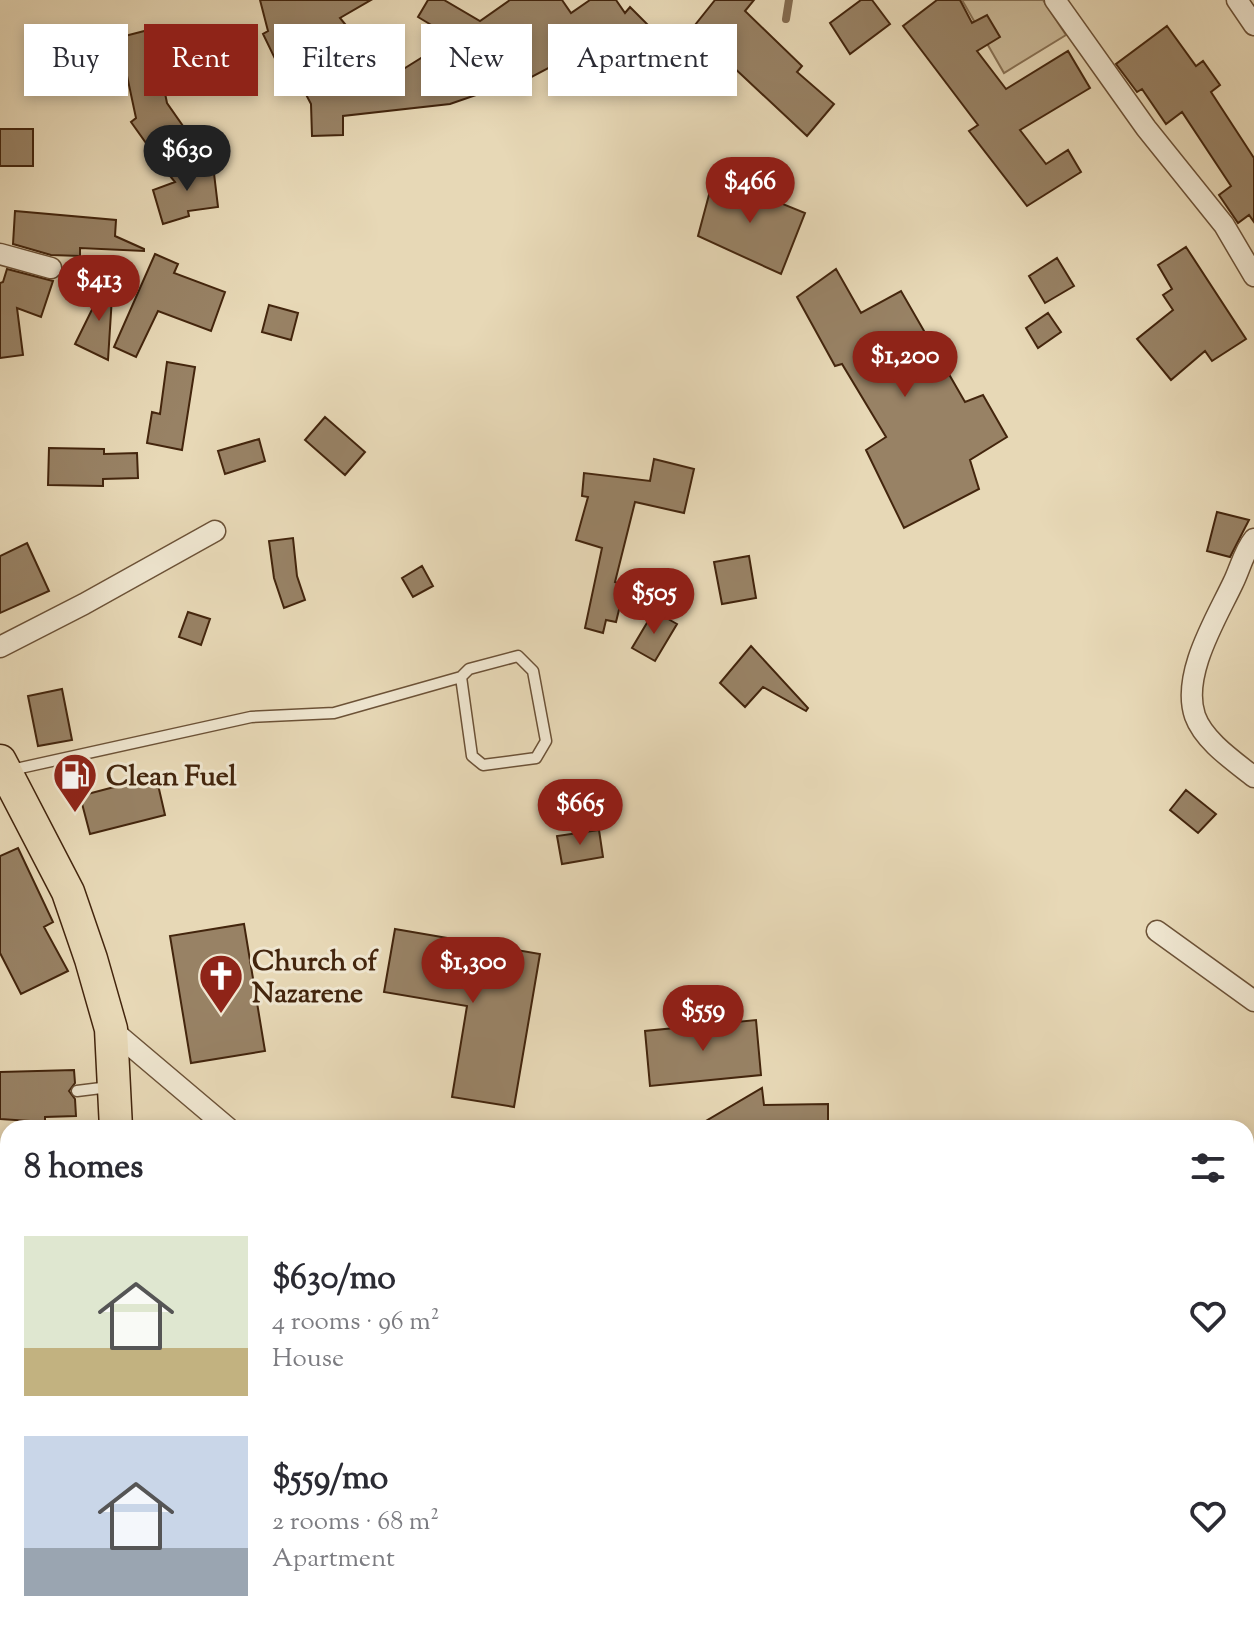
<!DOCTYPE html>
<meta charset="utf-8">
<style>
:root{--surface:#fff;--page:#f7f7f7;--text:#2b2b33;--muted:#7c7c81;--accent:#8f2418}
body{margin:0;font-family:"Sorts Mill Goudy",serif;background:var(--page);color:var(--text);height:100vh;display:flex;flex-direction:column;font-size:30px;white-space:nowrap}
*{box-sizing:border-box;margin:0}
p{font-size:26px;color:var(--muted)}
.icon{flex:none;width:44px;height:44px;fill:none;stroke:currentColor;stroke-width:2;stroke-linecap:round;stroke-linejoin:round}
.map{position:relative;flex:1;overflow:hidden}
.drawer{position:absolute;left:0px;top:1120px;width:1254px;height:514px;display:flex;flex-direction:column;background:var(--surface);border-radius:24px 24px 0 0;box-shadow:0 4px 12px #0003}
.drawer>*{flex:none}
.top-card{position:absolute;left:24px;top:24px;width:800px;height:72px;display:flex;gap:16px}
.price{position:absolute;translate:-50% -68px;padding:0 18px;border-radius:28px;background:var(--accent);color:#fff;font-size:26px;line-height:52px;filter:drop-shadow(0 2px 4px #0008)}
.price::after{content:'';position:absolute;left:50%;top:48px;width:24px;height:18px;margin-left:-12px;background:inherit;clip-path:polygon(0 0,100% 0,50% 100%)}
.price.active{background:#222;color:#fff}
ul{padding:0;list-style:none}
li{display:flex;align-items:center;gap:24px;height:200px;padding:0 24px}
li span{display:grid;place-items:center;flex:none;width:224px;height:160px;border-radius:0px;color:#555}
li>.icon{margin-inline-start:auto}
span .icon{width:96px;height:96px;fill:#fffc;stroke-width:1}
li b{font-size:34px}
h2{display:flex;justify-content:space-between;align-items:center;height:96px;padding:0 24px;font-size:34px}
.tag{padding:0 28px;border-radius:0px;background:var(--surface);box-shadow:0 4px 12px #0003;font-size:28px;line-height:72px}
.tag.active{background:var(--accent);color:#fff}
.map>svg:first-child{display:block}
.green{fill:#cbba99;stroke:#877053;stroke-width:2}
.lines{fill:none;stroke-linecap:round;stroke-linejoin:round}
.stream{stroke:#846c50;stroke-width:8}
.building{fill:#988265;stroke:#43250d;stroke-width:2}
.service-casing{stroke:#6c5237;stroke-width:13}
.minor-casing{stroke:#6c5237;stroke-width:23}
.primary-casing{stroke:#43250d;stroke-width:35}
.service{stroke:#efe6d0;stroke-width:10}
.minor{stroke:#efe6d0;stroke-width:20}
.primary{stroke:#e7d8b6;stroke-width:32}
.labels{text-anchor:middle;stroke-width:6;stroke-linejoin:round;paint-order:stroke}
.poi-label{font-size:28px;font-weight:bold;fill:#43250d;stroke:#efe6d0;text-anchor:start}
</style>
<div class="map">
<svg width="1254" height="1633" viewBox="0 0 1254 1633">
<rect width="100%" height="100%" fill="#e7d8b6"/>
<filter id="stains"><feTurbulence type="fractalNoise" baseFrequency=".0025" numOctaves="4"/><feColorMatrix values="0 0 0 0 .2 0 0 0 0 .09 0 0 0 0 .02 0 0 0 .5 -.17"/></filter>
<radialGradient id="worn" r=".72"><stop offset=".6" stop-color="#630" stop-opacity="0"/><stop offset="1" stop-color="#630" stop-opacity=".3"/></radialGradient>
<path class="green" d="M 962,0 L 1043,0 L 1066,35 L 1004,73 Z"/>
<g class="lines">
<path class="stream" d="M 786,19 L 789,0"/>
</g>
<path class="building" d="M 260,0 L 371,0 L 340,18 L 389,78 L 453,38 L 418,17 L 428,0 L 444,0 L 480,21 L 510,0 L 562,0 L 571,13 L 590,0 L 616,0 L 625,13 L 630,7 L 647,24 L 630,42 L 620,32 L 573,59 L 571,56 L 505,91 L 502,86 L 450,104 L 343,116 L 343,135 L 312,136 L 311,104 L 289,62 L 279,67 L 263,34 L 268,31 Z
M 715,0 L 754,0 L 745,11 L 802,66 L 797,72 L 834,104 L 807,136 L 714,49 L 710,54 L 687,35 Z
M 861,0 L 872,0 L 890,24 L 850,54 L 830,23 Z
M 937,0 L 960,0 L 972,23 L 987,15 L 1000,37 L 977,51 L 1006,89 L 1068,51 L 1090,88 L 1020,130 L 1046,164 L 1068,150 L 1081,172 L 1027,206 L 969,131 L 978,125 L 903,26 Z
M 1167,26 L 1196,66 L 1203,61 L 1220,85 L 1211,92 L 1254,158 L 1254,222 L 1249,215 L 1238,223 L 1219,195 L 1231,186 L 1182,112 L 1166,124 L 1142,89 L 1137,92 L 1116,64 Z
M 152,29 L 167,103 L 183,126 L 151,150 L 131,122 L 136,118 L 126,71 L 98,78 L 90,45 Z
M 0,129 L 33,129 L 33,166 L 0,166 Z
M 213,165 L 218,207 L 188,211 L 189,216 L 163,224 L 153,190 L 175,182 L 166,171 Z
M 714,176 L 805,213 L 781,274 L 698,236 Z
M 15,211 L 116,220 L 115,236 L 144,249 L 144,251 L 80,248 L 80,256 L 51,255 L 13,244 Z
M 1186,247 L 1246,339 L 1212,361 L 1205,351 L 1171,380 L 1137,339 L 1173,310 L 1163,295 L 1172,289 L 1158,265 Z
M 155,254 L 178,264 L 174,273 L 225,292 L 211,331 L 158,311 L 136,357 L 114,347 Z
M 1057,258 L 1074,286 L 1045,303 L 1029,276 Z
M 114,265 L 108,360 L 75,344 Z
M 7,269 L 53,281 L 41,317 L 17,308 L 23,355 L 0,358 L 0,283 L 3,282 Z
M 836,269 L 861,313 L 901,291 L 965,402 L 983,395 L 1007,437 L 970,460 L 979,489 L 904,528 L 866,450 L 886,437 L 842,364 L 835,366 L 797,297 Z
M 269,305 L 298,313 L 291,340 L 262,332 Z
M 1048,313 L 1061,332 L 1038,348 L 1026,328 Z
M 167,362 L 195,367 L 182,450 L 147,443 L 152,412 L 160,414 Z
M 325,417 L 365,452 L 345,475 L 305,440 Z
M 259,439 L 265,461 L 225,474 L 218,451 Z
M 49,448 L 104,449 L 104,454 L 137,453 L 138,478 L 103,479 L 103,486 L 48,485 Z
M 654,459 L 694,469 L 684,513 L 635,502 L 615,582 L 625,585 L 616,622 L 606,620 L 603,633 L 585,628 L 602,548 L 576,540 L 588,497 L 582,496 L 584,473 L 650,481 Z
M 1217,512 L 1249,520 L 1230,557 L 1207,551 Z
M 293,538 L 297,576 L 305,600 L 284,608 L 274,578 L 269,541 Z
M 27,543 L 49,591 L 0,613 L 0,556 Z
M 749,556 L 756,598 L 722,604 L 714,562 Z
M 422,566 L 433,586 L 413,597 L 402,578 Z
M 654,611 L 677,624 L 655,661 L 632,648 Z
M 188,612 L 210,619 L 201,645 L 179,637 Z
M 751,646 L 808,708 L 806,711 L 763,687 L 745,707 L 720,683 Z
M 62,689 L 72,740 L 38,746 L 28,696 Z
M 156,776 L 165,815 L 90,834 L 80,796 Z
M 1186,790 L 1216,814 L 1198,833 L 1170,810 Z
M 599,830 L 603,857 L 562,864 L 557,836 Z
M 18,848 L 53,922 L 44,927 L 68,971 L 21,994 L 0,953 L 0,856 Z
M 244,924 L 265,1051 L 191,1063 L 170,936 Z
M 395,929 L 540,954 L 514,1107 L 452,1097 L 467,1006 L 384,992 Z
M 756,1020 L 761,1075 L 650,1086 L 645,1031 Z
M 74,1070 L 75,1083 L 69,1091 L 75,1099 L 76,1116 L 45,1117 L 45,1122 L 0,1119 L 0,1072 Z
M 762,1088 L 764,1105 L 828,1104 L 828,1128 L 694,1128 Z"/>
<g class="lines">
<g class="service-casing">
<path id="service" d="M 518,656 L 533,671 L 546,741 L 536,758 L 483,765 L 472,756 L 461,677 L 469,669 Z
M 11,770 L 251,717 L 334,713 L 461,677
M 77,1091 L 109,1087
M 0,1241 L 8,1243
M 0,1524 L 8,1526"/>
</g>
<g class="minor-casing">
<path id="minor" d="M 1055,0 L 1146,128 L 1224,225 L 1254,276
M 1237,0 L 1254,25
M 0,254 L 51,268
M 1254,539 C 1244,551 1240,569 1233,583 C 1216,619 1181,675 1195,716 C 1204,741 1234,761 1254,777
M 0,647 L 84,604 L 215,531
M 1157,931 L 1254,1001
M 111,1029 L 228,1128
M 0,1341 L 8,1343
M 0,1449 L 8,1451
M 468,1626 L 470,1633"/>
</g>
<g class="primary-casing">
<path id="primary" d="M 0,761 L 68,892 L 91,959 L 111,1029 L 116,1128
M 0,1586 L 8,1570"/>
</g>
<use href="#service" class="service"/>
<use href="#minor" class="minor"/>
<use href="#primary" class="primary"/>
</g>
<defs>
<g id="fuel-pin" transform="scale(2.3)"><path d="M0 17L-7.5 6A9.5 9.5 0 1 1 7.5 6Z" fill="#8f2418" stroke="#efe6d0"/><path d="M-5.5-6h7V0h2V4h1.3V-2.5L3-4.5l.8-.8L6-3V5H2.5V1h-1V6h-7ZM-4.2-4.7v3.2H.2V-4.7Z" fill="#fff"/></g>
<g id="church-pin" transform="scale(2.3)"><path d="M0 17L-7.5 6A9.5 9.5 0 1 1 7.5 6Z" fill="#8f2418" stroke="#efe6d0"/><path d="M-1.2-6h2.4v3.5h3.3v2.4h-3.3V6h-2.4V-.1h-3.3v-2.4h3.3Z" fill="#fff"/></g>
</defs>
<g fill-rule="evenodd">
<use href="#fuel-pin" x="75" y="775"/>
<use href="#church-pin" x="221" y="976"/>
</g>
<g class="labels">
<g class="poi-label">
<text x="106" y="785">Clean Fuel</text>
<text x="252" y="970">Church of<tspan x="252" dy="32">Nazarene</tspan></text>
</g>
</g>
<rect width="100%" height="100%" filter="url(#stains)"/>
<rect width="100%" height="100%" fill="url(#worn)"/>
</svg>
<b class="price active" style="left:187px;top:193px">$630</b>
<b class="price" style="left:750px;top:225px">$466</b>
<b class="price" style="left:99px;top:323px">$413</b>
<b class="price" style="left:905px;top:399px">$1,200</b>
<b class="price" style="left:654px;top:636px">$505</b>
<b class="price" style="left:580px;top:847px">$665</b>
<b class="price" style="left:473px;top:1005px">$1,300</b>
<b class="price" style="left:703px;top:1053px">$559</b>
<div class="top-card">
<a class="tag">Buy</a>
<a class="tag active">Rent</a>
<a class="tag">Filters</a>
<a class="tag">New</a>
<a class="tag">Apartment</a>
</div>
<section class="drawer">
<h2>8 homes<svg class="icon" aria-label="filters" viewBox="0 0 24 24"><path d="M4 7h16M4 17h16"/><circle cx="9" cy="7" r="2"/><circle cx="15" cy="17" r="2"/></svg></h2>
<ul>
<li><span style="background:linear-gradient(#dfe7d0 70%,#c2b280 0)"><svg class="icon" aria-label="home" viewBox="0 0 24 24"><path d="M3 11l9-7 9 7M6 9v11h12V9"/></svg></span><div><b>$630/mo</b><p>4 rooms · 96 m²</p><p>House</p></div><svg class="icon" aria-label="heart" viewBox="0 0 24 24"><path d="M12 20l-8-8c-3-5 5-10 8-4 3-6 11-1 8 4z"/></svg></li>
<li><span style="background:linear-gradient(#c9d6e8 70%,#9aa5b1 0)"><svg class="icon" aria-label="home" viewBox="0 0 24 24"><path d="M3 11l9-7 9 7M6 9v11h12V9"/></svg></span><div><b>$559/mo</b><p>2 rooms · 68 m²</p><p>Apartment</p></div><svg class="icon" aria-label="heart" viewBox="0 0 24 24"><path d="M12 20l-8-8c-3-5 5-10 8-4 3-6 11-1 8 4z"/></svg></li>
</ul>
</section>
</div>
